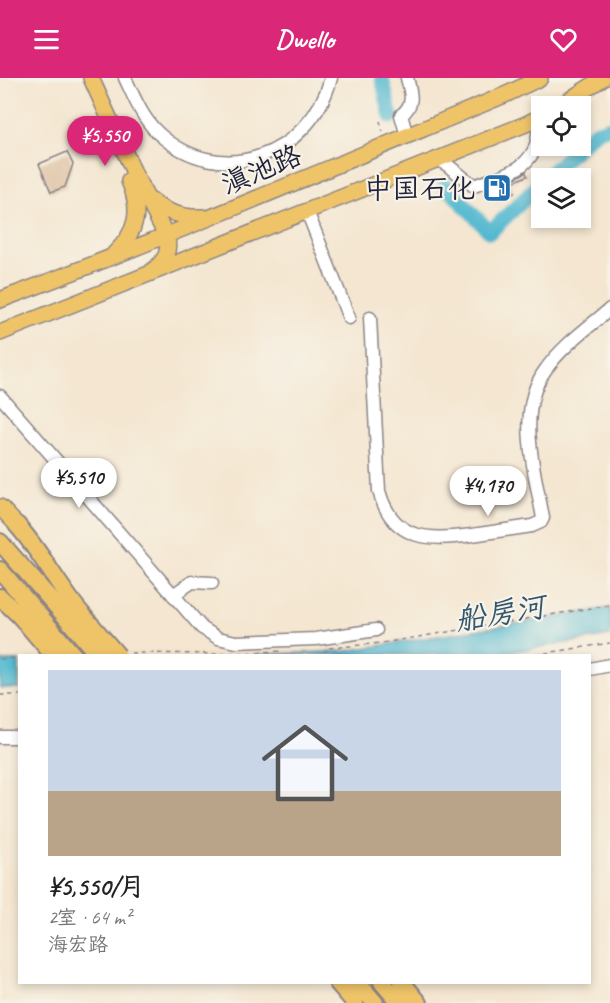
<!DOCTYPE html>
<html lang="zh">
<meta charset="utf-8">
<style>
:root{--surface:#fff;--page:#f6f6f6;--text:#222;--muted:#767676;--line:#e0e0e0;--accent:#db2777}
body{margin:0;font-family:Caveat,"LXGW WenKai TC",sans-serif;background:var(--page);color:var(--text);height:100vh;display:flex;flex-direction:column;font-size:22px;white-space:nowrap}
*{box-sizing:border-box;margin:0}
p{font-size:20px;color:var(--muted)}
.icon{flex:none;width:33px;height:33px;fill:none;stroke:currentColor;stroke-width:2;stroke-linecap:round;stroke-linejoin:round}
.map{position:relative;flex:1;overflow:hidden}
.details{position:absolute;left:18px;top:576px;width:573px;height:330px;display:flex;flex-direction:column;background:var(--surface);border-radius:0px;box-shadow:0 3px 9px #0003}
.details>*{flex:none}
.tools{position:absolute;left:531px;top:18px;display:grid;gap:12px}
.tools a{display:grid;place-items:center;width:60px;height:60px;border-radius:0px;background:var(--surface);box-shadow:0 3px 9px #0003;font-size:30px}
.price{position:absolute;translate:-50% -51px;padding:0 14px;border-radius:21px;background:#fff;color:#222;font-size:20px;line-height:39px;filter:drop-shadow(0 2px 3px #0008)}
.price::after{content:'';position:absolute;left:50%;top:36px;width:18px;height:14px;margin-left:-9px;background:inherit;clip-path:polygon(0 0,100% 0,50% 100%)}
.price.on{background:var(--accent);color:#fff}
ul{padding:0;list-style:none}
li{display:grid;align-content:center;gap:12px;height:318px;padding:0 30px}
li+li{border-top:2px solid var(--line)}
li span{display:grid;place-items:center;height:186px;border-radius:0px;color:#555}
li>.icon{margin-inline-start:auto}
span .icon{width:108px;height:108px;fill:#fffc;stroke-width:1}
li b{font-size:26px}
header{display:flex;justify-content:space-between;align-items:center;height:78px;padding:0 30px;background:var(--accent);color:#fff;font-size:27px;font-weight:600}
.map>svg:first-child{display:block}
.water{fill:#50b7cf;stroke:#396c85;stroke-width:1.5}
.lines{fill:none;stroke-linecap:round;stroke-linejoin:round}
.river{stroke:#50b7cf;stroke-width:15}
.building{fill:#d9b895}
.minor-casing{stroke:#8b8486;stroke-width:15}
.major-casing{stroke:#8b8486;stroke-width:18}
.highway-casing{stroke:#8b8486;stroke-width:20}
.path{stroke:#8b8486;stroke-width:1.5;stroke-dasharray:4.5 4.5;stroke-linecap:butt}
.minor{stroke:#fff;stroke-width:12}
.major{stroke:#efc469;stroke-width:15}
.highway{stroke:#efc469;stroke-width:16}
.highway-bridge-casing{stroke:#8b8486;stroke-width:20;stroke-linecap:butt}
.highway-bridge{stroke:#efc469;stroke-width:16}
.labels{text-anchor:middle;stroke-width:4.5;stroke-linejoin:round;paint-order:stroke}
.street-label{font-size:28px;fill:#22223b;stroke:#f7f3e8}
.poi-label{font-size:28px;fill:#22223b;stroke:#f7f3e8;text-anchor:end}
.water-label{font-size:30px;font-style:italic;fill:#32566f;stroke:#f7f3e8}
</style>
<header><svg class="icon" aria-label="menu" viewBox="0 0 24 24"><path d="M4 6h16M4 12h16M4 18h16"/></svg>Dwello<svg class="icon" aria-label="heart" viewBox="0 0 24 24"><path d="M12 20l-8-8c-3-5 5-10 8-4 3-6 11-1 8 4z"/></svg></header>
<div class="map">
<svg width="610" height="925" viewBox="0 0 610 925">
<rect width="100%" height="100%" fill="#f7f3e8"/>
<filter id="ink" filterUnits="userSpaceOnUse"><feTurbulence type="fractalNoise" baseFrequency=".0167" numOctaves="2"/><feDisplacementMap in="SourceGraphic" scale="12" xChannelSelector="R" yChannelSelector="G"/><feConvolveMatrix kernelMatrix="1 2 1 2 8 2 1 2 1" color-interpolation-filters="sRGB"/></filter>
<filter id="wash" filterUnits="userSpaceOnUse"><feTurbulence type="fractalNoise" baseFrequency=".008" numOctaves="4" result="noise"/><feDisplacementMap in="SourceGraphic" scale="24" xChannelSelector="R" yChannelSelector="G"/><feGaussianBlur stdDeviation="1.35" result="paint"/><feColorMatrix in="noise" values="0 0 0 0 0 0 0 0 0 0 0 0 0 0 0 0 0 1.4 0 .05"/><feComposite in="paint" operator="in"/></filter>
<g filter="url(#wash)">
<rect width="100%" height="100%" fill="#f4e6d0"/>
<path class="water" d="M 610,530 L 610,558 L 490,577 L 253,577 L 346,573 Z
M 0,583 L 19,583 L 19,610 L 0,610 Z"/>
<g class="lines">
<path class="river" d="M 382,0 L 391,39
M 545,100 L 595,54 L 610,49
M 445,107 L 490,154 L 542,104"/>
</g>
<g id="blocks">
<path class="building" d="M 67,74 L 73,86 L 65,109 L 51,114 L 39,86 Z
M 526,94 L 527,98 L 510,105 L 514,115 L 499,121 L 495,111 L 486,115 L 485,113 L 507,105 Z"/>
</g>
</g>
<g filter="url(#ink)">
<use href="#blocks" fill-opacity="0" stroke="#8b8486" stroke-width="1.5"/>
<g class="lines">
<g class="minor-casing">
<path id="minor" d="M 125,0 C 134,19 142,40 158,55 C 220,112 310,78 331,0
M 407,0 C 411,15 415,27 401,37 L 407,58
M 435,81 L 446,86 L 474,108 C 499,98 531,93 537,63 C 539,54 538,48 542,40
M 307,133 L 349,240
M 370,240 L 379,413 C 393,463 428,463 472,457 C 492,454 512,451 532,448 L 541,444 L 543,440 C 535,394 515,332 546,291 C 563,267 588,250 610,231
M 0,318 L 202,550 L 218,560 L 236,564 L 316,561 L 376,552
M 173,517 L 192,504 L 212,505
M 590,591 L 610,587
M 0,659 L 20,659"/>
</g>
<g class="major-casing">
<path id="major" d="M 91,0 L 136,99 L 166,157 C 171,174 165,183 152,193
M 560,28 L 603,0
M 150,122 C 165,134 183,140 203,139
M 114,176 C 137,154 142,133 129,103
M 0,222 C 171,158 339,86 507,16 L 540,0
M 0,255 L 526,46 L 542,38
M 0,429 L 17,447"/>
</g>
<g class="highway-casing">
<path id="highway" d="M 17,447 C 41,474 57,506 80,534
M 0,464 L 66,539
M 0,492 L 74,578
M 0,519 L 20,538 L 54,578
M 337,904 L 355,925
M 357,904 L 375,925
M 382,904 L 400,925
M 402,904 L 419,925"/>
</g>
<path class="path" d="M 380,43 L 383,54
M 329,570 L 382,565 L 610,527
M 131,575 L 215,576 L 283,573
M 527,578 L 610,565
M 0,581 L 20,580
M 0,617 L 20,617"/>
<use href="#minor" class="minor"/>
<use href="#major" class="major"/>
<use href="#highway" class="highway"/>
<g class="highway-bridge-casing">
<path id="highway-bridge" d="M 80,534 L 118,578
M 66,539 L 99,578"/>
</g>
<use href="#highway-bridge" class="highway-bridge"/>
</g>
</g>
<defs>
<g id="fuel-square" transform="scale(1.5)"><rect x="-9" y="-9" width="18" height="18" rx="4" fill="#1f6fb2" stroke="#f7f3e8"/><path d="M-5.5-6h7V0h2V4h1.3V-2.5L3-4.5l.8-.8L6-3V5H2.5V1h-1V6h-7ZM-4.2-4.7v3.2H.2V-4.7Z" fill="#fff"/></g>
</defs>
<g fill-rule="evenodd">
<use href="#fuel-square" x="497" y="110"/>
</g>
<g class="labels">
<g class="street-label">
<text transform="translate(261 91) rotate(-23)" y="10">滇池路</text>
</g>
<g class="poi-label">
<text x="476" y="120">中国石化</text>
</g>
<g class="water-label">
<text transform="translate(500 535) rotate(-9)" y="10">船房河</text>
</g>
</g>
</svg>
<div class="tools">
<a><svg class="icon" aria-label="locate" viewBox="0 0 24 24"><circle cx="12" cy="12" r="6"/><path d="M12 2v4M12 18v4M2 12h4M18 12h4"/></svg></a>
<a><svg class="icon" aria-label="layers" viewBox="0 0 24 24"><path d="M12 4l9 5-9 5-9-5zM3 14l9 5 9-5"/></svg></a>
</div>
<b class="price on" style="left:105px;top:89px">¥5,550</b>
<b class="price" style="left:79px;top:431px">¥5,510</b>
<b class="price" style="left:488px;top:439px">¥4,170</b>
<section class="details">
<ul>
<li><span style="background:linear-gradient(#c9d6e8 65%,#b9a48a 0)"><svg class="icon" aria-label="home" viewBox="0 0 24 24"><path d="M3 11l9-7 9 7M6 9v11h12V9"/></svg></span><div><b>¥5,550/月</b><p>2室 · 64 m²</p><p>海宏路</p></div></li>
</ul>
</section>
</div>
